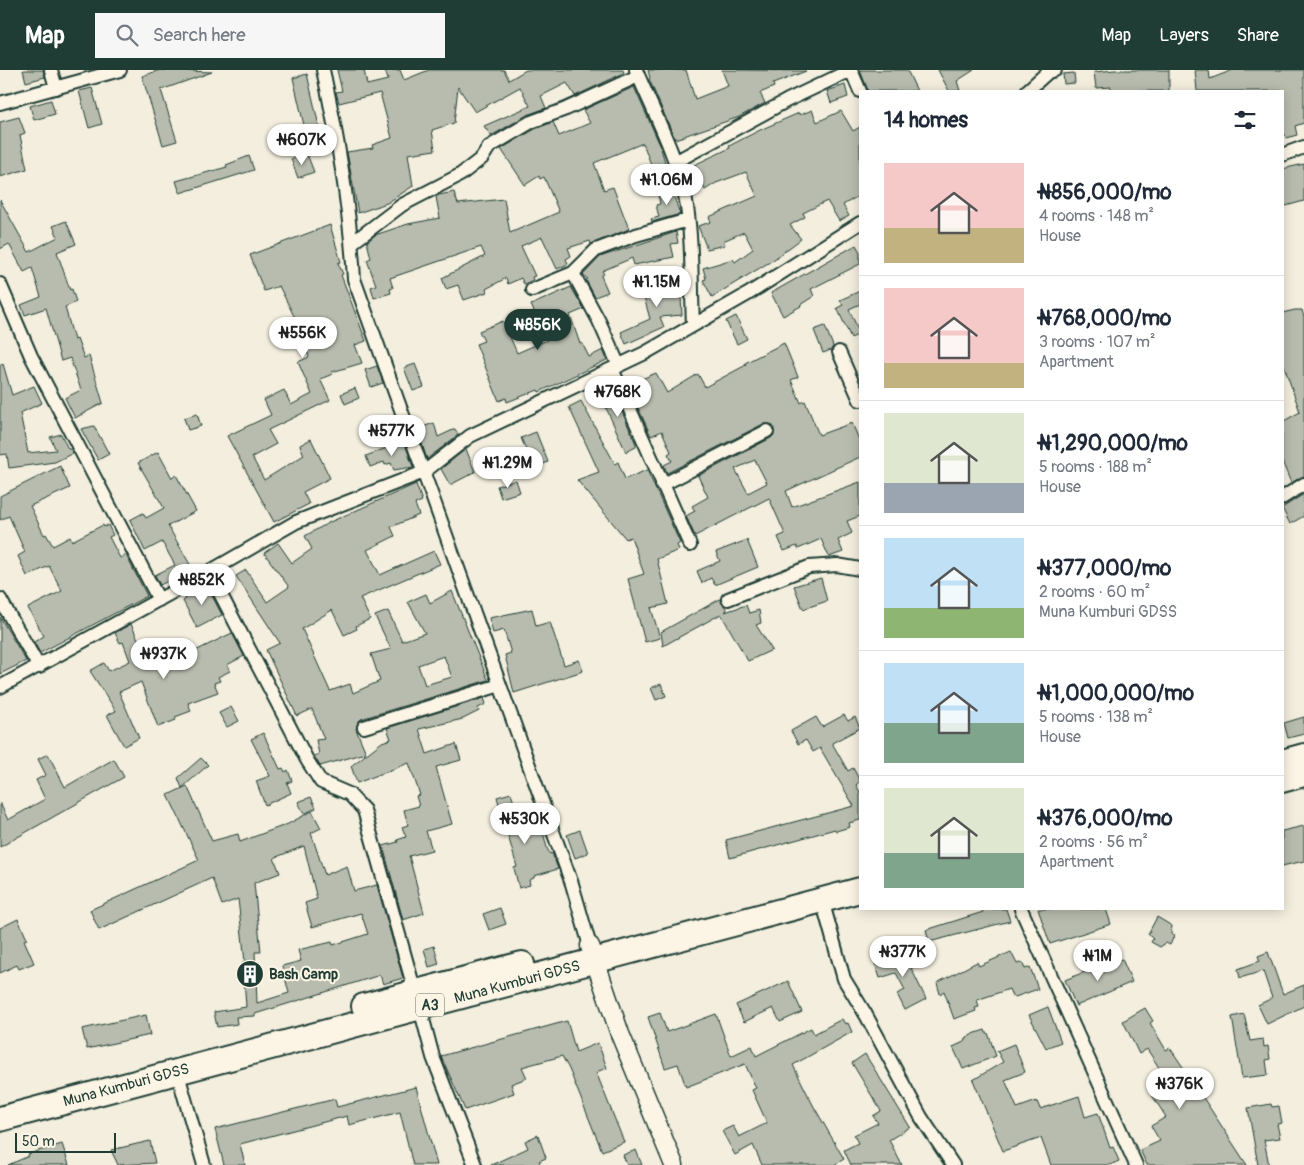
<!DOCTYPE html>
<meta charset="utf-8">
<style>
:root{--surface:#fff;--page:#f6f6f7;--text:#1f2937;--muted:#747a83;--line:#e0e1e3;--accent:#1f3d34}
body{margin:0;font-family:Pangolin,sans-serif;background:var(--page);color:var(--text);height:100vh;display:flex;flex-direction:column;font-size:19px;white-space:nowrap}
*{box-sizing:border-box;margin:0}
p{font-size:16px;color:var(--muted)}
.icon{flex:none;width:28px;height:28px;fill:none;stroke:currentColor;stroke-width:2;stroke-linecap:round;stroke-linejoin:round}
.map{position:relative;flex:1;overflow:hidden}
.details{position:absolute;left:859px;top:20px;width:425px;height:820px;display:flex;flex-direction:column;background:var(--surface);border-radius:0px;box-shadow:0 2px 12px #0003}
.details>*{flex:none}
.scale{position:absolute;left:15px;bottom:12px;width:101px;box-sizing:border-box;padding-left:5px;border:2px solid #1f3d34;border-top:0;font-size:14px;line-height:18px;white-space:nowrap;color:#1f3d34;-webkit-text-stroke:4px #fcf5e5;paint-order:stroke}
.price{position:absolute;translate:-50% -42px;padding:0 11px;border-radius:18px;background:#fff;color:#222;font-size:16px;line-height:32px;filter:drop-shadow(0 1px 2px #0008)}
.price::after{content:'';position:absolute;left:50%;top:30px;width:15px;height:11px;margin-left:-8px;background:inherit;clip-path:polygon(0 0,100% 0,50% 100%)}
.price.selected{background:var(--accent);color:#fff}
ul{padding:0;list-style:none}
li{display:flex;align-items:center;gap:15px;height:125px;padding:0 25px}
li+li{border-top:1px solid var(--line)}
li span{display:grid;place-items:center;flex:none;width:140px;height:100px;border-radius:0px;color:#555}
li>.icon{margin-inline-start:auto}
span .icon{width:60px;height:60px;fill:#fffc;stroke-width:1}
li b{font-size:21px}
h2{display:flex;justify-content:space-between;align-items:center;height:60px;padding:0 25px;font-size:21px}
header{display:flex;align-items:center;gap:30px;box-sizing:border-box;height:70px;padding:0 25px;background:var(--accent);color:#fff}
header strong{font-size:24px}
nav{display:flex;gap:28px;margin-inline-start:auto;font-size:18px}
.search{width:350px;height:45px;background:var(--page);display:flex;align-items:center;gap:12px;box-sizing:border-box;padding:0 18px;border-radius:0px;color:var(--muted);font-size:19px}
.map>svg:first-child{display:block}
.building{fill:#b8bcae;stroke:#1f3d34;fill-rule:evenodd}
.lines{fill:none;stroke-linecap:round;stroke-linejoin:round}
.street-casing{stroke:#1f3d34;stroke-width:16}
.secondary-casing{stroke:#1f3d34;stroke-width:21}
.highway-casing{stroke:#1f3d34;stroke-width:28}
.street{stroke:#fcf5e5;stroke-width:12}
.secondary{stroke:#fcf5e5;stroke-width:18}
.highway{stroke:#fcf5e5;stroke-width:24}
.labels{text-anchor:middle;stroke-width:4;stroke-linejoin:round;paint-order:stroke}
.shield{fill:#fcf5e5;stroke:#617469;stroke-width:1}
.shield-label{font-size:14px;font-weight:bold;fill:#1f3d34}
.poi-label{font-size:15px;font-weight:bold;fill:#1f3d34;stroke:#fcf5e5;text-anchor:start}
.street-label{font-size:15px;fill:#1f3d34;stroke:#fcf5e5}
</style>
<header>
<strong>Map</strong>
<div class="search"><svg class="icon" aria-label="search" viewBox="0 0 24 24"><circle cx="10" cy="10" r="6"/><path d="M15 15l6 6"/></svg>Search here</div>
<nav><a>Map</a><a>Layers</a><a>Share</a></nav>
</header>
<div class="map">
<svg width="1304" height="1095" viewBox="0 0 1304 1095">
<rect width="100%" height="100%" fill="#f3eede"/>
<filter id="ink" filterUnits="userSpaceOnUse"><feTurbulence type="fractalNoise" baseFrequency=".02" numOctaves="2"/><feDisplacementMap in="SourceGraphic" scale="10" xChannelSelector="R" yChannelSelector="G"/><feConvolveMatrix kernelMatrix="1 2 1 2 8 2 1 2 1" color-interpolation-filters="sRGB"/></filter>
<g filter="url(#ink)">
<path class="building" d="M 23,0 L 43,0 L 45,7 L 26,12 Z
M 160,0 L 212,2 L 161,20 L 177,71 L 163,75 L 142,6 Z
M 337,0 L 364,0 L 367,15 L 388,10 L 385,0 L 400,0 L 404,10 L 429,0 L 504,0 L 509,10 L 526,0 L 623,0 L 624,3 L 575,26 L 567,13 L 541,26 L 546,38 L 527,45 L 491,66 L 484,56 L 530,36 L 520,17 L 475,42 L 458,17 L 454,53 L 432,60 L 435,80 L 408,84 L 413,116 L 387,133 L 358,143 L 347,82 L 373,78 L 372,75 L 392,68 L 380,23 L 339,33 L 336,22 L 342,21 Z
M 648,0 L 686,0 L 695,29 L 728,16 L 722,0 L 806,1 L 773,14 L 774,17 L 760,23 L 765,33 L 739,47 L 675,69 L 649,9 L 650,8 Z
M 860,0 L 907,0 L 917,21 L 868,21 Z
M 938,0 L 974,0 L 957,11 L 960,21 L 949,21 Z
M 1115,0 L 1169,0 L 1169,21 L 1111,21 L 1111,17 L 1096,18 L 1094,2 Z
M 1195,0 L 1209,0 L 1210,9 L 1233,0 L 1304,0 L 1304,53 L 1295,56 L 1297,65 L 1286,68 L 1285,65 L 1282,66 L 1282,21 L 1197,21 Z
M 1074,3 L 1075,13 L 1064,14 L 1063,4 Z
M 307,4 L 324,78 L 310,81 L 293,8 Z
M 845,15 L 848,27 L 831,33 L 827,21 Z
M 634,17 L 660,75 L 666,96 L 653,100 L 643,73 L 594,93 L 604,120 L 613,117 L 629,159 L 591,174 L 590,171 L 568,178 L 571,186 L 566,189 L 568,194 L 557,199 L 542,167 L 521,176 L 535,206 L 532,207 L 533,210 L 524,214 L 521,208 L 508,214 L 506,208 L 486,219 L 487,222 L 464,230 L 458,215 L 446,219 L 442,208 L 485,186 L 481,177 L 390,208 L 393,218 L 390,219 L 391,223 L 374,228 L 371,217 L 376,215 L 367,190 L 371,188 L 367,172 L 375,165 L 408,154 L 440,148 L 436,127 L 439,125 L 454,122 L 458,134 L 504,129 L 510,163 L 559,142 L 544,107 L 540,109 L 539,106 L 525,115 L 501,79 L 535,59 L 553,52 L 559,66 L 590,53 L 583,40 Z
M 92,18 L 102,54 L 89,58 L 79,21 Z
M 51,30 L 55,44 L 34,50 L 30,36 Z
M 812,40 L 817,52 L 841,41 L 853,61 L 860,57 L 860,125 L 843,135 L 849,146 L 839,151 L 827,131 L 803,143 L 805,147 L 790,155 L 801,169 L 773,190 L 712,227 L 703,210 L 706,209 L 703,198 L 733,189 L 735,192 L 753,179 L 744,162 L 723,171 L 725,175 L 707,179 L 698,156 L 711,152 L 709,147 L 757,126 L 746,102 L 716,113 L 705,120 L 694,95 L 730,78 L 729,76 L 760,60 L 799,43 L 800,45 Z
M 19,47 L 25,63 L 20,65 L 27,99 L 0,107 L 0,52 Z
M 307,84 L 314,102 L 298,108 L 291,89 Z
M 249,86 L 254,100 L 180,123 L 176,111 L 227,97 L 226,95 Z
M 1304,94 L 1304,131 L 1282,137 L 1282,99 Z
M 672,121 L 680,144 L 652,152 L 651,149 L 659,147 L 656,135 L 660,134 L 658,124 Z
M 0,130 L 29,182 L 58,167 L 53,156 L 66,151 L 76,174 L 57,182 L 70,220 L 72,219 L 76,232 L 65,237 L 74,270 L 77,269 L 84,288 L 89,286 L 103,333 L 75,348 L 65,328 L 81,320 L 70,288 L 61,291 L 46,238 L 25,245 L 21,235 L 41,227 L 32,198 L 24,202 L 9,174 L 0,179 Z
M 330,155 L 341,192 L 338,193 L 343,204 L 341,205 L 366,271 L 355,275 L 362,293 L 332,302 L 333,304 L 320,309 L 330,330 L 268,360 L 276,374 L 252,387 L 264,410 L 304,385 L 300,375 L 311,369 L 330,408 L 303,422 L 309,434 L 274,452 L 227,366 L 271,345 L 264,330 L 284,320 L 291,335 L 312,324 L 298,292 L 309,287 L 297,252 L 279,216 L 264,221 L 250,185 Z
M 676,162 L 678,173 L 671,174 L 674,187 L 634,195 L 632,188 L 602,201 L 604,204 L 601,206 L 608,222 L 595,227 L 586,210 L 588,209 L 583,205 L 600,187 Z
M 856,175 L 860,182 L 860,194 L 811,219 L 814,226 L 800,235 L 801,236 L 783,246 L 771,223 Z
M 658,211 L 680,211 L 682,245 L 660,247 L 664,257 L 626,274 L 621,262 L 650,249 L 641,216 Z
M 571,217 L 584,239 L 570,245 L 580,274 L 582,273 L 589,287 L 603,280 L 607,290 L 539,322 L 538,320 L 507,332 L 506,328 L 499,331 L 476,274 L 484,271 L 479,261 L 503,251 L 517,283 L 547,270 L 531,235 Z
M 860,221 L 860,234 L 849,239 L 860,264 L 851,268 L 837,238 L 843,235 L 840,230 Z
M 1295,240 L 1302,240 L 1304,247 L 1304,406 L 1291,413 L 1282,391 L 1282,352 L 1300,342 L 1282,290 L 1282,243 Z
M 736,246 L 747,269 L 737,274 L 726,251 Z
M 825,256 L 833,276 L 831,280 L 823,283 L 814,260 Z
M 784,273 L 798,307 L 791,310 L 801,333 L 805,331 L 819,365 L 852,353 L 860,372 L 860,387 L 786,421 L 792,437 L 860,412 L 860,446 L 847,451 L 852,463 L 838,470 L 843,482 L 829,487 L 821,469 L 798,479 L 797,476 L 784,481 L 778,467 L 785,464 L 769,428 L 695,466 L 686,446 L 695,441 L 692,436 L 708,427 L 698,406 L 771,368 L 774,365 L 774,358 L 771,354 L 763,354 L 667,403 L 664,395 L 672,391 L 668,384 L 671,382 L 662,361 L 651,366 L 630,320 L 635,318 L 632,313 L 656,303 L 667,323 L 698,304 L 705,317 L 746,295 L 745,293 ZM 755,390 L 767,413 L 748,423 L 735,399 Z
M 3,294 L 12,325 L 34,316 L 42,333 L 20,343 L 28,383 L 56,380 L 50,367 L 61,364 L 68,379 L 71,379 L 73,383 L 55,392 L 9,398 L 7,384 L 0,385 L 0,295 Z
M 415,294 L 424,317 L 413,321 L 404,298 Z
M 377,296 L 383,313 L 371,317 L 365,300 Z
M 610,314 L 636,374 L 636,377 L 626,382 L 598,320 Z
M 355,318 L 359,328 L 345,334 L 341,324 Z
M 581,331 L 615,394 L 618,392 L 625,409 L 647,400 L 680,473 L 677,475 L 679,480 L 657,489 L 668,534 L 651,538 L 660,568 L 645,572 L 628,509 L 644,504 L 631,467 L 626,469 L 577,410 L 599,402 L 569,337 Z
M 197,344 L 201,356 L 188,360 L 184,348 Z
M 434,353 L 438,367 L 455,359 L 458,365 L 427,389 L 417,359 Z
M 94,356 L 109,384 L 98,390 L 81,359 Z
M 536,362 L 548,392 L 534,398 L 521,368 Z
M 404,371 L 413,397 L 394,400 L 391,393 L 385,395 L 384,392 L 370,397 L 366,386 Z
M 466,379 L 475,402 L 450,415 L 441,399 Z
M 158,382 L 172,408 L 176,405 L 196,441 L 168,456 L 192,498 L 192,502 L 176,511 L 174,508 L 160,515 L 155,505 L 175,495 L 162,472 L 145,481 L 130,450 L 143,443 L 146,448 L 164,438 L 138,393 Z
M 60,396 L 70,418 L 30,436 L 44,465 L 46,464 L 53,476 L 70,467 L 72,471 L 103,455 L 104,457 L 108,455 L 113,465 L 109,467 L 120,488 L 126,485 L 147,526 L 40,583 L 34,572 L 44,566 L 28,538 L 62,521 L 49,496 L 27,506 L 18,486 L 25,482 L 9,446 L 0,450 L 0,426 Z
M 516,410 L 520,422 L 501,428 L 497,416 Z
M 416,414 L 422,431 L 415,434 L 419,445 L 391,457 L 395,466 L 367,480 L 380,505 L 434,481 L 440,494 L 360,528 L 370,549 L 356,556 L 357,559 L 344,565 L 332,540 L 302,559 L 330,621 L 350,614 L 353,623 L 380,611 L 371,584 L 391,579 L 375,546 L 388,541 L 402,571 L 425,563 L 408,532 L 426,524 L 430,533 L 452,521 L 488,610 L 361,649 L 358,652 L 356,659 L 366,683 L 320,696 L 314,686 L 319,684 L 316,670 L 324,669 L 312,639 L 297,646 L 266,580 L 280,573 L 236,506 L 246,500 L 267,532 L 289,517 L 264,483 L 278,473 L 292,493 L 312,479 L 305,466 L 330,452 ZM 444,586 L 452,607 L 425,615 L 418,595 Z
M 1304,424 L 1304,446 L 1290,454 L 1282,438 Z
M 747,470 L 758,497 L 715,515 L 711,508 L 702,513 L 697,501 L 720,491 L 716,482 Z
M 821,508 L 827,531 L 803,539 L 794,516 Z
M 200,516 L 202,521 L 208,518 L 222,545 L 197,558 L 183,531 L 186,529 L 184,525 Z
M 720,529 L 727,540 L 725,542 L 746,535 L 749,543 L 759,540 L 761,553 L 756,555 L 772,580 L 748,591 L 721,544 L 663,576 L 661,562 Z
M 532,539 L 536,556 L 550,552 L 564,595 L 579,590 L 583,601 L 514,623 L 505,585 L 511,583 L 504,560 L 493,563 L 489,548 Z
M 0,547 L 26,591 L 0,604 Z
M 131,554 L 149,593 L 177,585 L 179,589 L 232,563 L 244,586 L 227,595 L 230,601 L 218,607 L 220,611 L 214,613 L 218,622 L 188,633 L 191,641 L 175,647 L 176,650 L 158,657 L 141,612 L 119,622 L 139,668 L 124,676 L 107,645 L 116,641 L 90,601 L 104,593 L 109,601 L 130,591 L 123,572 L 120,573 L 115,563 Z
M 661,614 L 666,626 L 656,630 L 651,618 Z
M 484,628 L 486,634 L 478,638 L 479,641 L 463,649 L 419,659 L 427,684 L 456,674 L 461,690 L 436,697 L 452,754 L 426,761 L 432,780 L 409,786 L 424,843 L 403,850 L 383,776 L 398,772 L 397,770 L 406,767 L 402,757 L 408,755 L 404,740 L 419,736 L 416,726 L 420,725 L 409,693 L 357,713 L 351,696 L 382,672 L 391,669 L 387,658 Z
M 231,637 L 239,651 L 227,657 L 219,643 Z
M 844,645 L 848,651 L 855,647 L 860,658 L 832,673 L 848,701 L 853,698 L 860,711 L 856,715 L 860,722 L 860,750 L 849,753 L 850,757 L 836,761 L 835,759 L 730,788 L 726,770 L 854,736 L 820,678 L 813,682 L 806,670 L 798,674 L 791,661 L 816,647 L 822,657 Z
M 1304,647 L 1304,664 L 1288,668 L 1284,653 Z
M 263,663 L 280,699 L 283,698 L 285,702 L 288,700 L 292,711 L 287,713 L 291,723 L 265,735 L 256,711 L 270,706 L 251,669 Z
M 48,684 L 65,717 L 114,689 L 124,707 L 0,777 L 0,733 L 8,750 L 45,729 L 36,710 L 46,705 L 38,689 Z
M 201,688 L 208,695 L 182,718 L 178,708 Z
M 187,716 L 212,771 L 238,764 L 240,772 L 288,754 L 312,741 L 321,758 L 311,763 L 325,805 L 347,796 L 354,821 L 377,815 L 403,908 L 383,914 L 380,905 L 255,944 L 255,946 L 236,947 L 237,954 L 217,957 L 214,942 L 246,937 L 243,892 L 245,892 L 238,829 L 222,835 L 212,808 L 99,860 L 90,840 L 199,790 L 168,725 ZM 304,776 L 317,829 L 305,833 L 312,857 L 361,843 L 368,864 L 333,875 L 332,872 L 298,880 L 301,891 L 282,896 L 289,923 L 257,933 L 255,882 L 261,882 L 254,813 L 280,803 L 274,788 Z
M 511,723 L 516,740 L 520,739 L 527,763 L 542,758 L 547,778 L 550,784 L 552,783 L 558,799 L 534,806 L 534,808 L 529,810 L 530,815 L 519,818 L 514,798 L 517,797 L 497,727 Z
M 311,727 L 316,738 L 304,744 L 298,732 Z
M 1304,756 L 1304,791 L 1282,796 L 1282,761 Z
M 580,760 L 588,783 L 575,788 L 567,765 Z
M 500,838 L 506,854 L 489,860 L 483,844 Z
M 982,839 L 1006,839 L 1010,851 L 929,872 L 926,860 L 983,842 Z
M 1038,839 L 1106,839 L 1111,854 L 1050,874 Z
M 1157,847 L 1172,856 L 1171,864 L 1174,866 L 1170,875 L 1166,873 L 1160,877 L 1151,872 L 1153,869 L 1148,864 Z
M 18,849 L 27,869 L 24,870 L 34,893 L 19,899 L 17,895 L 0,903 L 0,858 Z
M 434,876 L 439,894 L 429,897 L 424,879 Z
M 911,881 L 916,896 L 911,898 L 926,929 L 905,940 L 897,924 L 905,920 L 896,903 L 880,908 L 875,893 Z
M 1011,882 L 1017,894 L 1022,892 L 1025,899 L 1030,897 L 1038,919 L 1015,927 L 1012,926 L 1009,919 L 977,930 L 979,937 L 975,938 L 976,941 L 954,949 L 944,921 L 940,924 L 937,913 L 977,892 L 979,896 Z
M 1268,882 L 1283,924 L 1304,915 L 1304,936 L 1267,954 L 1258,935 L 1272,928 L 1263,901 L 1240,908 L 1238,899 L 1260,891 L 1258,886 Z
M 1122,889 L 1132,912 L 1076,936 L 1065,910 L 1111,891 L 1112,893 Z
M 788,911 L 802,942 L 780,952 L 773,938 L 744,952 L 736,935 Z
M 1048,937 L 1061,972 L 1046,978 L 1029,945 Z
M 1145,938 L 1153,951 L 1150,953 L 1166,980 L 1170,978 L 1187,1003 L 1247,1095 L 1147,1095 L 1140,1080 L 1160,1071 L 1151,1056 L 1166,1047 L 1152,1025 L 1163,1018 L 1160,1014 L 1167,1010 L 1147,979 L 1139,984 L 1123,951 Z
M 660,943 L 667,962 L 716,944 L 731,986 L 752,976 L 756,986 L 811,958 L 814,964 L 842,949 L 845,954 L 848,953 L 852,962 L 793,995 L 813,1035 L 844,1089 L 834,1095 L 762,1095 L 753,1075 L 735,1085 L 722,1061 L 733,1056 L 739,1067 L 767,1053 L 752,1020 L 756,1018 L 745,994 L 686,1017 L 678,994 L 665,998 L 648,947 Z
M 1244,944 L 1250,971 L 1263,969 L 1264,977 L 1268,976 L 1270,989 L 1266,990 L 1268,1005 L 1242,1008 L 1232,947 Z
M 146,945 L 150,965 L 87,979 L 82,959 Z
M 567,951 L 576,982 L 598,973 L 607,998 L 596,1002 L 624,1072 L 602,1081 L 569,999 L 562,986 L 522,997 L 527,1008 L 511,1014 L 514,1023 L 465,1040 L 441,986 Z
M 985,960 L 986,963 L 988,963 L 996,986 L 963,999 L 953,977 L 966,971 L 965,969 L 973,964 Z
M 1014,974 L 1025,1002 L 1005,1010 L 1017,1038 L 1037,1031 L 1040,1039 L 1079,1026 L 1085,1047 L 1098,1043 L 1110,1078 L 1113,1077 L 1119,1091 L 1110,1095 L 1051,1095 L 1041,1068 L 1003,1081 L 973,1010 L 1003,992 L 997,981 Z
M 865,984 L 910,1057 L 889,1070 L 902,1095 L 851,1095 L 844,1080 L 858,1073 L 854,1065 L 878,1053 L 873,1046 L 881,1041 L 852,993 Z
M 416,1017 L 437,1095 L 413,1095 L 400,1042 L 349,1055 L 347,1046 L 240,1074 L 245,1095 L 224,1095 L 215,1059 L 335,1029 L 337,1037 Z
M 1271,1034 L 1272,1037 L 1279,1036 L 1282,1053 L 1277,1054 L 1280,1068 L 1264,1070 L 1269,1095 L 1258,1095 L 1248,1038 Z
M 538,1065 L 546,1088 L 539,1091 L 541,1095 L 491,1095 L 528,1078 L 525,1071 Z
M 150,1071 L 155,1093 L 118,1095 L 111,1080 Z
M 62,1074 L 69,1095 L 8,1095 L 29,1086 L 28,1084 Z
M 636,1080 L 642,1095 L 627,1095 L 623,1085 Z"/>
<g class="lines">
<g class="street-casing">
<path id="street" d="M 51,0 L 56,18
M 323,0 C 338,68 350,139 354,209 L 500,615 L 364,657
M 636,0 C 653,41 675,82 685,125 C 693,167 691,213 693,255
M 851,0 L 860,21
M 1027,21 L 1048,2 L 1055,0
M 0,33 L 120,0
M 1282,85 L 1304,77
M 675,92 L 788,30 L 851,0
M 352,173 L 402,135 L 460,105 L 482,88 L 489,77 L 531,52 L 566,39 L 638,6
M 573,203 L 599,251 L 619,296
M 0,214 L 31,286 L 159,530
M 532,220 L 573,203 L 596,180 L 636,165 L 688,150
M 839,282 L 860,330
M 612,299 L 690,475
M 662,415 L 767,361
M 1282,428 L 1304,414
M 209,502 L 296,452 L 424,402 L 470,366 L 645,283 L 748,224 L 860,153
M 0,529 L 39,597
M 728,529 L 809,497 L 837,495 L 860,499
M 500,615 L 572,814 L 590,876
M 0,617 L 209,502 L 307,690 L 321,712 L 349,724 L 364,740 L 415,922
M 822,830 L 844,909 L 866,945 L 921,1047 L 953,1095
M 1021,839 L 1136,1095
M 420,938 L 433,987 L 475,1095
M 177,1001 L 204,1095"/>
</g>
<g class="secondary-casing">
<path id="secondary" d="M 590,876 L 620,964 L 674,1095"/>
</g>
<g class="highway-casing">
<path id="highway" d="M 1282,692 L 1304,686
M 1282,710 L 1304,704
M 364,936 L 522,894
M 0,1049 L 860,820"/>
</g>
<use href="#street" class="street"/>
<use href="#secondary" class="secondary"/>
<use href="#highway" class="highway"/>
</g>
</g>
<defs>
<g id="building-disc" transform="scale(1.4375)"><circle r="9.5" fill="#1f3d34" stroke="#fcf5e5"/><path d="M-4-6H4V6H1V3H-1V6H-4ZM-2.5-4.3h1.7v1.8h-1.7ZM.8-4.3h1.7v1.8H.8ZM-2.5-1h1.7V.8h-1.7ZM.8-1h1.7V.8H.8Z" fill="#fff"/></g>
</defs>
<g fill-rule="evenodd">
<use href="#building-disc" x="250" y="904"/>
</g>
<g class="labels">
<rect class="shield" x="416" y="923.5" width="28" height="23" rx="4"/>
<g class="shield-label">
<text x="430" y="940">A3</text>
</g>
<g class="poi-label">
<text x="269" y="909">Bash Camp</text>
</g>
<g class="street-label">
<text transform="translate(517 912) rotate(-15)" y="5">Muna Kumburi GDSS</text>
<text transform="translate(126 1015) rotate(-15)" y="5">Muna Kumburi GDSS</text>
</g>
</g>
</svg>
<div class="scale">50 m</div>
<b class="price" style="left:302px;top:96px">₦607K</b>
<b class="price" style="left:667px;top:136px">₦1.06M</b>
<b class="price" style="left:657px;top:238px">₦1.15M</b>
<b class="price selected" style="left:538px;top:281px">₦856K</b>
<b class="price" style="left:303px;top:289px">₦556K</b>
<b class="price" style="left:618px;top:348px">₦768K</b>
<b class="price" style="left:392px;top:387px">₦577K</b>
<b class="price" style="left:508px;top:419px">₦1.29M</b>
<b class="price" style="left:202px;top:536px">₦852K</b>
<b class="price" style="left:164px;top:610px">₦937K</b>
<b class="price" style="left:525px;top:775px">₦530K</b>
<b class="price" style="left:903px;top:908px">₦377K</b>
<b class="price" style="left:1098px;top:912px">₦1M</b>
<b class="price" style="left:1180px;top:1040px">₦376K</b>
<section class="details">
<h2>14 homes<svg class="icon" aria-label="filters" viewBox="0 0 24 24"><path d="M4 7h16M4 17h16"/><circle cx="9" cy="7" r="2"/><circle cx="15" cy="17" r="2"/></svg></h2>
<ul>
<li><span style="background:linear-gradient(#f6c9c9 65%,#c2b280 0)"><svg class="icon" aria-label="home" viewBox="0 0 24 24"><path d="M3 11l9-7 9 7M6 9v11h12V9"/></svg></span><div><b>₦856,000/mo</b><p>4 rooms · 148 m²</p><p>House</p></div></li>
<li><span style="background:linear-gradient(#f6c9c9 75%,#c2b280 0)"><svg class="icon" aria-label="home" viewBox="0 0 24 24"><path d="M3 11l9-7 9 7M6 9v11h12V9"/></svg></span><div><b>₦768,000/mo</b><p>3 rooms · 107 m²</p><p>Apartment</p></div></li>
<li><span style="background:linear-gradient(#dfe7d0 70%,#9aa5b1 0)"><svg class="icon" aria-label="home" viewBox="0 0 24 24"><path d="M3 11l9-7 9 7M6 9v11h12V9"/></svg></span><div><b>₦1,290,000/mo</b><p>5 rooms · 188 m²</p><p>House</p></div></li>
<li><span style="background:linear-gradient(#bfe0f5 70%,#8fb573 0)"><svg class="icon" aria-label="home" viewBox="0 0 24 24"><path d="M3 11l9-7 9 7M6 9v11h12V9"/></svg></span><div><b>₦377,000/mo</b><p>2 rooms · 60 m²</p><p>Muna Kumburi GDSS</p></div></li>
<li><span style="background:linear-gradient(#bfe0f5 60%,#7fa58c 0)"><svg class="icon" aria-label="home" viewBox="0 0 24 24"><path d="M3 11l9-7 9 7M6 9v11h12V9"/></svg></span><div><b>₦1,000,000/mo</b><p>5 rooms · 138 m²</p><p>House</p></div></li>
<li><span style="background:linear-gradient(#dfe7d0 65%,#7fa58c 0)"><svg class="icon" aria-label="home" viewBox="0 0 24 24"><path d="M3 11l9-7 9 7M6 9v11h12V9"/></svg></span><div><b>₦376,000/mo</b><p>2 rooms · 56 m²</p><p>Apartment</p></div></li>
</ul>
</section>
</div>
